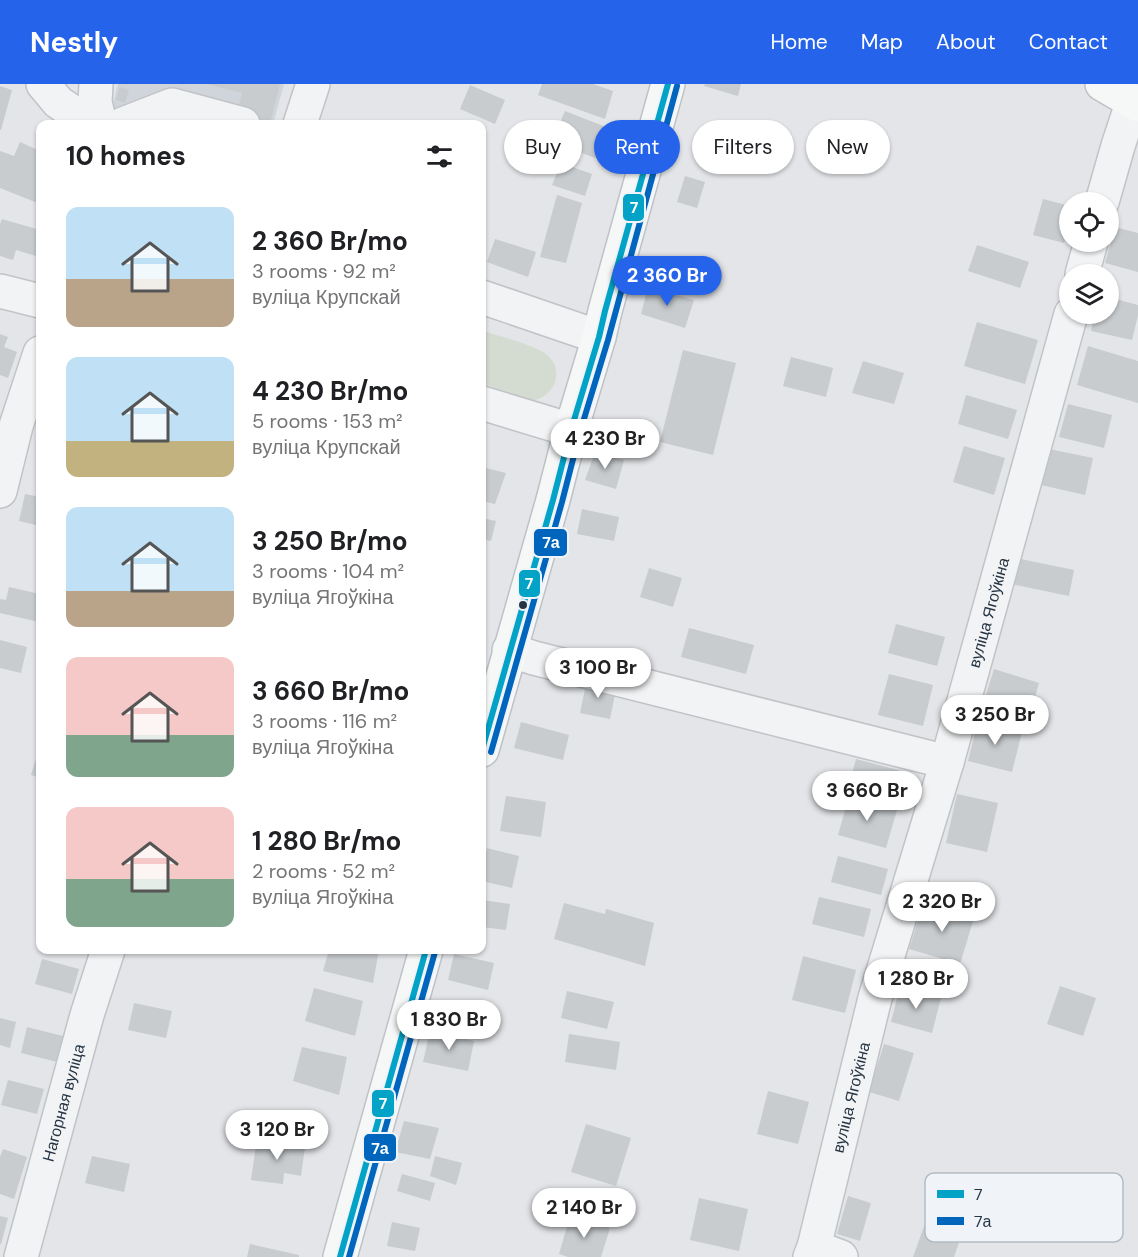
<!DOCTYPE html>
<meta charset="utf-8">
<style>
:root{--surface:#fff;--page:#f6f6f6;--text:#202124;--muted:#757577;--accent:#2563eb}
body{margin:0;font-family:"DM Sans",sans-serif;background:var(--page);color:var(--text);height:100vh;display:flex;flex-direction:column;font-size:22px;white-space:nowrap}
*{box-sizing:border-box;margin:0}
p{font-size:20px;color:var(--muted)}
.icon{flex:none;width:33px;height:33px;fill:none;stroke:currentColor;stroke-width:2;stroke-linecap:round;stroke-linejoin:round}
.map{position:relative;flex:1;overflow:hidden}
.details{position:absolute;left:36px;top:36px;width:450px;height:834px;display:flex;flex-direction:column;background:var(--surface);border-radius:12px;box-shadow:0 2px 4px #0004}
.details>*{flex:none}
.top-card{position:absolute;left:504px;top:36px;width:543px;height:54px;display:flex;gap:12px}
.tools{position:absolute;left:1059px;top:108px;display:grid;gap:12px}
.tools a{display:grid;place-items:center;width:60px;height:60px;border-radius:50%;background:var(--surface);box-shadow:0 2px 4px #0004;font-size:30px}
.price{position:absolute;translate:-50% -51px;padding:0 14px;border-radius:21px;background:#fff;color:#222;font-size:20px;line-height:39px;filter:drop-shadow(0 2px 3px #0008)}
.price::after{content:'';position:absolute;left:50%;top:36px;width:18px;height:14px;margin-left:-9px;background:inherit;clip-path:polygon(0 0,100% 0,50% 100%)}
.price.current{background:var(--accent);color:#fff}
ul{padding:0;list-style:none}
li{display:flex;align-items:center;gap:18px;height:150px;padding:0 30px}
li span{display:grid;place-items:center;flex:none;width:168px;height:120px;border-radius:12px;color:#555}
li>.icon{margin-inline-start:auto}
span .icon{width:72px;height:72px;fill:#fffc;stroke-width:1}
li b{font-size:26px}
h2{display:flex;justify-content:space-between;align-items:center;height:72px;padding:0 30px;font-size:26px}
.chip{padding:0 21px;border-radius:27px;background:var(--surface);box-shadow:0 2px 4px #0004;font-size:21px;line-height:54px}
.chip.current{background:var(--accent);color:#fff}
header{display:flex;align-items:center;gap:36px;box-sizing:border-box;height:84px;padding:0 30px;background:var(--accent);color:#fff}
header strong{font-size:28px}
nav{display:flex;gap:33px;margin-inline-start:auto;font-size:21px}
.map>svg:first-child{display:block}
.built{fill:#d0d5dc}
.green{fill:#d4dcd2}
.building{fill:#c8cccf}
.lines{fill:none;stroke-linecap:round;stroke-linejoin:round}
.minor-casing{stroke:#c1c3c6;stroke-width:36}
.major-casing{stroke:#bec2c6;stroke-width:36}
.minor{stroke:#f2f3f4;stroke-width:33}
.major{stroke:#f6f7f7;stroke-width:33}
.bus-1-casing{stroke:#f0f4f8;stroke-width:10}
.bus-2-casing{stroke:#f0f4f8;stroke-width:10}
.bus-1{stroke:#02a3c7;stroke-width:6}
.bus-2{stroke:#0065bd;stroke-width:6}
.bus-dot{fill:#263544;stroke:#f0f4f8;stroke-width:2}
.labels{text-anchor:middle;stroke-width:4.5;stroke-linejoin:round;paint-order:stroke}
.street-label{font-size:16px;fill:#263544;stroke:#f0f4f8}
.key{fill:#f0f4f8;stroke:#b3bbc2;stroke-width:1.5}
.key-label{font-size:16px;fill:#263544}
.line-badge{stroke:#f0f4f8;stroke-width:2}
.badge-label{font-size:16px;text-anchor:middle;font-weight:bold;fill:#fff}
</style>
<header>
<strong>Nestly</strong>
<nav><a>Home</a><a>Map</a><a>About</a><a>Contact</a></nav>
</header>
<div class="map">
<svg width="1138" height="1173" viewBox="0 0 1138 1173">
<rect width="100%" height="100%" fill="#e3e5e8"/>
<path class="built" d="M 118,0 L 284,0 L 273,40 L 122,40 L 112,23 Z"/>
<path class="green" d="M 482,246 C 492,250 503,253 513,256 C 533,263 563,270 555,298 C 551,309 542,315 531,317 L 482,299 Z"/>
<path class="building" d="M 207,0 L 280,0 L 270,40 L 234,40 L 242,9 Z
M 542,0 L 593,0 L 613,7 L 605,35 L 538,11 Z
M 705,0 L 741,0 L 738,12 L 704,2 Z
M 470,1 L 505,16 L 495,40 L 460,25 Z
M 0,2 L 12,6 L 1,46 L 0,46 Z
M 120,3 L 129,6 L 125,19 L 116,16 Z
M 565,27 L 606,43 L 595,74 L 552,57 Z
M 710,52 L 752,63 L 745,90 L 703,79 Z
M 20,58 L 40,67 L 40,120 L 0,104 L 0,67 L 14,72 Z
M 561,79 L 592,90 L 585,112 L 552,101 Z
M 685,92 L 705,98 L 697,124 L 677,118 Z
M 557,111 L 582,119 L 566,179 L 540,173 Z
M 1043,115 L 1070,122 L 1070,138 L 1064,159 L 1033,151 Z
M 2,135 L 40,146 L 40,156 L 36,172 L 16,166 L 13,176 L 0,172 L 0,140 Z
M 1115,143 L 1138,149 L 1138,188 L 1105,179 Z
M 495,155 L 536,168 L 528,193 L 487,178 Z
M 977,161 L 1029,178 L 1020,204 L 968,187 Z
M 648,203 L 694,216 L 685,244 L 641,230 Z
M 1108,213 L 1138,221 L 1138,231 L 1132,256 L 1091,247 L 1095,230 L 1108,230 Z
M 977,238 L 1038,256 L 1025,300 L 964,282 Z
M 0,250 L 8,253 L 4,263 L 17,268 L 8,294 L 0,291 Z
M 1088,262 L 1138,277 L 1138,319 L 1077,301 Z
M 683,266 L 736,279 L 713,371 L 660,358 Z
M 791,273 L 833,284 L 826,313 L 783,302 Z
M 863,277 L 904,289 L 894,320 L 852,309 Z
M 966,311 L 1017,326 L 1008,355 L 958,340 Z
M 1068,320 L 1112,331 L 1104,364 L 1059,353 Z
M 964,362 L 1005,374 L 994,411 L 953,398 Z
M 1049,365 L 1093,374 L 1085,411 L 1041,401 Z
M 595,368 L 624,376 L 616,405 L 585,396 Z
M 482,383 L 506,389 L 495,420 L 482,417 Z
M 25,410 L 40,413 L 40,442 L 19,437 Z
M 582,425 L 619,433 L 614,457 L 577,450 Z
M 482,434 L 496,437 L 491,457 L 482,455 Z
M 1016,474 L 1074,486 L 1069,512 L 1011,500 Z
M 649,484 L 682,494 L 673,523 L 640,513 Z
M 9,503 L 40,510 L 40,530 L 39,538 L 0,529 L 0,515 L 6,516 Z
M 896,540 L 945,553 L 937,582 L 888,569 Z
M 689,544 L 754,561 L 746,590 L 681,573 Z
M 0,556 L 27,563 L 21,589 L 0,584 Z
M 994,585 L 1039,599 L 1030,631 L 984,617 Z
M 889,590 L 933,601 L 923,642 L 878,631 Z
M 587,595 L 617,601 L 610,635 L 580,629 Z
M 978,636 L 1022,648 L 1012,688 L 968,677 Z
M 521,638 L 569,651 L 563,676 L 514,664 Z
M 40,661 L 40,694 L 31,691 Z
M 856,675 L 913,690 L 905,720 L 848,705 Z
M 957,710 L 998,719 L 987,768 L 946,759 Z
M 506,712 L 546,718 L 541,753 L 500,747 Z
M 849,712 L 897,726 L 886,764 L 838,751 Z
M 487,764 L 519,772 L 512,804 L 482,797 L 482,788 Z
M 838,772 L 888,785 L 881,811 L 831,798 Z
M 819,813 L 871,825 L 864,853 L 812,840 Z
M 482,816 L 510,820 L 506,846 L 482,843 Z
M 924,818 L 974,834 L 960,880 L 909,865 Z
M 564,819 L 605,830 L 606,825 L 654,839 L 645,882 L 554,855 Z
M 329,866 L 379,866 L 373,899 L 323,887 Z
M 454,870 L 494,879 L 488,906 L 448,896 Z
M 803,872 L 856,886 L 845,929 L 792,916 Z
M 42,875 L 79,885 L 72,910 L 35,900 Z
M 1060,902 L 1096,914 L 1083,952 L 1047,940 Z
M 900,903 L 941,914 L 932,949 L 891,938 Z
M 314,904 L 363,917 L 355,952 L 305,937 Z
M 567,907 L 614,918 L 607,945 L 561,934 Z
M 134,919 L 172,927 L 166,954 L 128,946 Z
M 0,934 L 16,938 L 10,964 L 0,961 Z
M 27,943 L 63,952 L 57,978 L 21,969 Z
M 430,947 L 474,957 L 468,987 L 423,978 Z
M 569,950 L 620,958 L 616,986 L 565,978 Z
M 884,960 L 914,969 L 899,1017 L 869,1008 Z
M 302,963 L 347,973 L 339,1011 L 293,997 Z
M 8,996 L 44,1005 L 37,1030 L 1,1021 Z
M 768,1007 L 809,1018 L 798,1060 L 757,1050 Z
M 404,1037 L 439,1044 L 430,1075 L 395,1068 Z
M 586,1040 L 631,1054 L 616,1102 L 571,1088 Z
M 257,1055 L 305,1063 L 301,1092 L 284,1089 L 283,1100 L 251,1096 Z
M 3,1065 L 27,1073 L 14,1115 L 0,1110 L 0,1073 Z
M 92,1072 L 130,1080 L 124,1108 L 85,1099 Z
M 435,1072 L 462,1079 L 456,1101 L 430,1092 Z
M 402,1090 L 435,1099 L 430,1117 L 397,1107 Z
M 848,1112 L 871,1119 L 860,1157 L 837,1150 Z
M 699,1114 L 748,1125 L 739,1167 L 690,1156 Z
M 0,1132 L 8,1134 L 1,1160 L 0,1160 Z
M 570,1132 L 610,1144 L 601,1173 L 568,1173 L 559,1170 Z
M 927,1134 L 963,1147 L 954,1173 L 913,1173 Z
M 392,1138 L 420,1144 L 415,1167 L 387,1162 Z
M 250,1160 L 299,1171 L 299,1173 L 247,1173 Z"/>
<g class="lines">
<g class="minor-casing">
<g id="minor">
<path d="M 43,0 L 58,18 L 90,40"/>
<path d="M 96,0 L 95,18 L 100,40"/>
<path d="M 123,40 L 172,21 L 243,40"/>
<path d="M 300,40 L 313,0"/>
<path d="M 1102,118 L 1118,62 L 1138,1"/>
<path d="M 1082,190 L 1091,158"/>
<path d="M 0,207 L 40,217"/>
<path d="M 482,213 L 599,253"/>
<path d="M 482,319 L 571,346"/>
<path d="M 0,407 L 16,342 L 40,269"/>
<path d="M 509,566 L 534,574 L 947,678"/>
<path d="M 814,1163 L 841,1173"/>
<path id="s1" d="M 21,1173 L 87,931 L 108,866"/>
<path id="s2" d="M 810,1173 L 814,1163 L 875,914 L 947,678 L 1071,230"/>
</g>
</g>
<g class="major-casing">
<path id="major" d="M 1102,0 L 1138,21
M 482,666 L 553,416 L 571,346 L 599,253 L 605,227 L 668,0
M 340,1173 L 426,866"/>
</g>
<use href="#minor" class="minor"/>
<use href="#major" class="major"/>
<g class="bus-1-casing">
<path id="bus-1" d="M 482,666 L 553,416 L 571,346 L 599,253 L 605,227 L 668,0
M 340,1173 L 426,866"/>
</g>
<g class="bus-2-casing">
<path id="bus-2" d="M 491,668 L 562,418 L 580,348 L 608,256 L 677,2
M 349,1173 L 435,868"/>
</g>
<use href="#bus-1" class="bus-1"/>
<use href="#bus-2" class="bus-2"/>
</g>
<circle class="bus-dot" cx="523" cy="521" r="5"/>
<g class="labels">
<g class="street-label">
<text dy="6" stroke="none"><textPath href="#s2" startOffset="669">вуліца Ягоўкіна</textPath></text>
<text dy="6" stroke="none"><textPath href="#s2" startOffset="165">вуліца Ягоўкіна</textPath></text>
<text dy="6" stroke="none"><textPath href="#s1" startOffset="160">Нагорная вуліца</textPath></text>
</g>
</g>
<rect x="925" y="1089" width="198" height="69" rx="9" class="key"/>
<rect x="937" y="1106" width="27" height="8" fill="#02a3c7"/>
<rect x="937" y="1133" width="27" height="8" fill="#0065bd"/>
<g class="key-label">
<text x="974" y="1116">7</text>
<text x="974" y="1143">7а</text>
</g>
<g class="line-badge">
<rect x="622" y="109" width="23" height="29" rx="6" fill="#02a3c7"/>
<rect x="533" y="444" width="35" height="29" rx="6" fill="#0065bd"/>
<rect x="518" y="485" width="23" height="29" rx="6" fill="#02a3c7"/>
<rect x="371" y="1005" width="24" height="29" rx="6" fill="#02a3c7"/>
<rect x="363" y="1049" width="34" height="29" rx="6" fill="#0065bd"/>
</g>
<g class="badge-label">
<text x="634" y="129">7</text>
<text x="551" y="464">7а</text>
<text x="529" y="505">7</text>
<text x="383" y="1025">7</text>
<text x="380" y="1070">7а</text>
</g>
</svg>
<div class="tools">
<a><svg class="icon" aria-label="locate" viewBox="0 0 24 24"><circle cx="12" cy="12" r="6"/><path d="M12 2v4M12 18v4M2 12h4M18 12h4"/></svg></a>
<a><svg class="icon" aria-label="layers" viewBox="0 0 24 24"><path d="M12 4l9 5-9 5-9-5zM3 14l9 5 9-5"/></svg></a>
</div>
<b class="price current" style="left:667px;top:223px">2 360 Br</b>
<b class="price" style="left:605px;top:386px">4 230 Br</b>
<b class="price" style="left:598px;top:615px">3 100 Br</b>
<b class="price" style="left:995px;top:662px">3 250 Br</b>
<b class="price" style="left:867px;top:738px">3 660 Br</b>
<b class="price" style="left:942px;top:849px">2 320 Br</b>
<b class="price" style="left:916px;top:926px">1 280 Br</b>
<b class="price" style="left:449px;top:967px">1 830 Br</b>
<b class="price" style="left:277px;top:1077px">3 120 Br</b>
<b class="price" style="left:584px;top:1155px">2 140 Br</b>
<div class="top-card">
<a class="chip">Buy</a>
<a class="chip current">Rent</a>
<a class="chip">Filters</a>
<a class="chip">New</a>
</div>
<section class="details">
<h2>10 homes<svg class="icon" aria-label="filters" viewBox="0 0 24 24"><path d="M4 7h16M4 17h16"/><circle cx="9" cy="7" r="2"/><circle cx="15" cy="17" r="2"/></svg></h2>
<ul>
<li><span style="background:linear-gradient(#bfe0f5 60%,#b9a48a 0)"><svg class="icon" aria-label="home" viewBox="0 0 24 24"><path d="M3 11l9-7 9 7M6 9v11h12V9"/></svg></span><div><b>2 360 Br/mo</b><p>3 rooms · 92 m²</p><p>вуліца Крупскай</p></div></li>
<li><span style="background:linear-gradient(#bfe0f5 70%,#c2b280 0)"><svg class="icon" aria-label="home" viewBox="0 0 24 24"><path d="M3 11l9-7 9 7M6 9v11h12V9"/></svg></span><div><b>4 230 Br/mo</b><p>5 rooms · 153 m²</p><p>вуліца Крупскай</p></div></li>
<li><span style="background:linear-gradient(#bfe0f5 70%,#b9a48a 0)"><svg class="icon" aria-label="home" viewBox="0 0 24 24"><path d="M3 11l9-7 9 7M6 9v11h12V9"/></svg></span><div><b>3 250 Br/mo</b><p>3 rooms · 104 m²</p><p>вуліца Ягоўкіна</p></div></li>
<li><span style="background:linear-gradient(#f6c9c9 65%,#7fa58c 0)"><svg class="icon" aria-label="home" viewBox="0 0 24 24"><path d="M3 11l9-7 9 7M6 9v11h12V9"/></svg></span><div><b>3 660 Br/mo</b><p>3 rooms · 116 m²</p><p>вуліца Ягоўкіна</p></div></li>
<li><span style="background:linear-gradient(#f6c9c9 60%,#7fa58c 0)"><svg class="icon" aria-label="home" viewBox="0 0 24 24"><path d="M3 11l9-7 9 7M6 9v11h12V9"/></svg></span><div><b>1 280 Br/mo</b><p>2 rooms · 52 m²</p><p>вуліца Ягоўкіна</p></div></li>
</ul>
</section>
</div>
